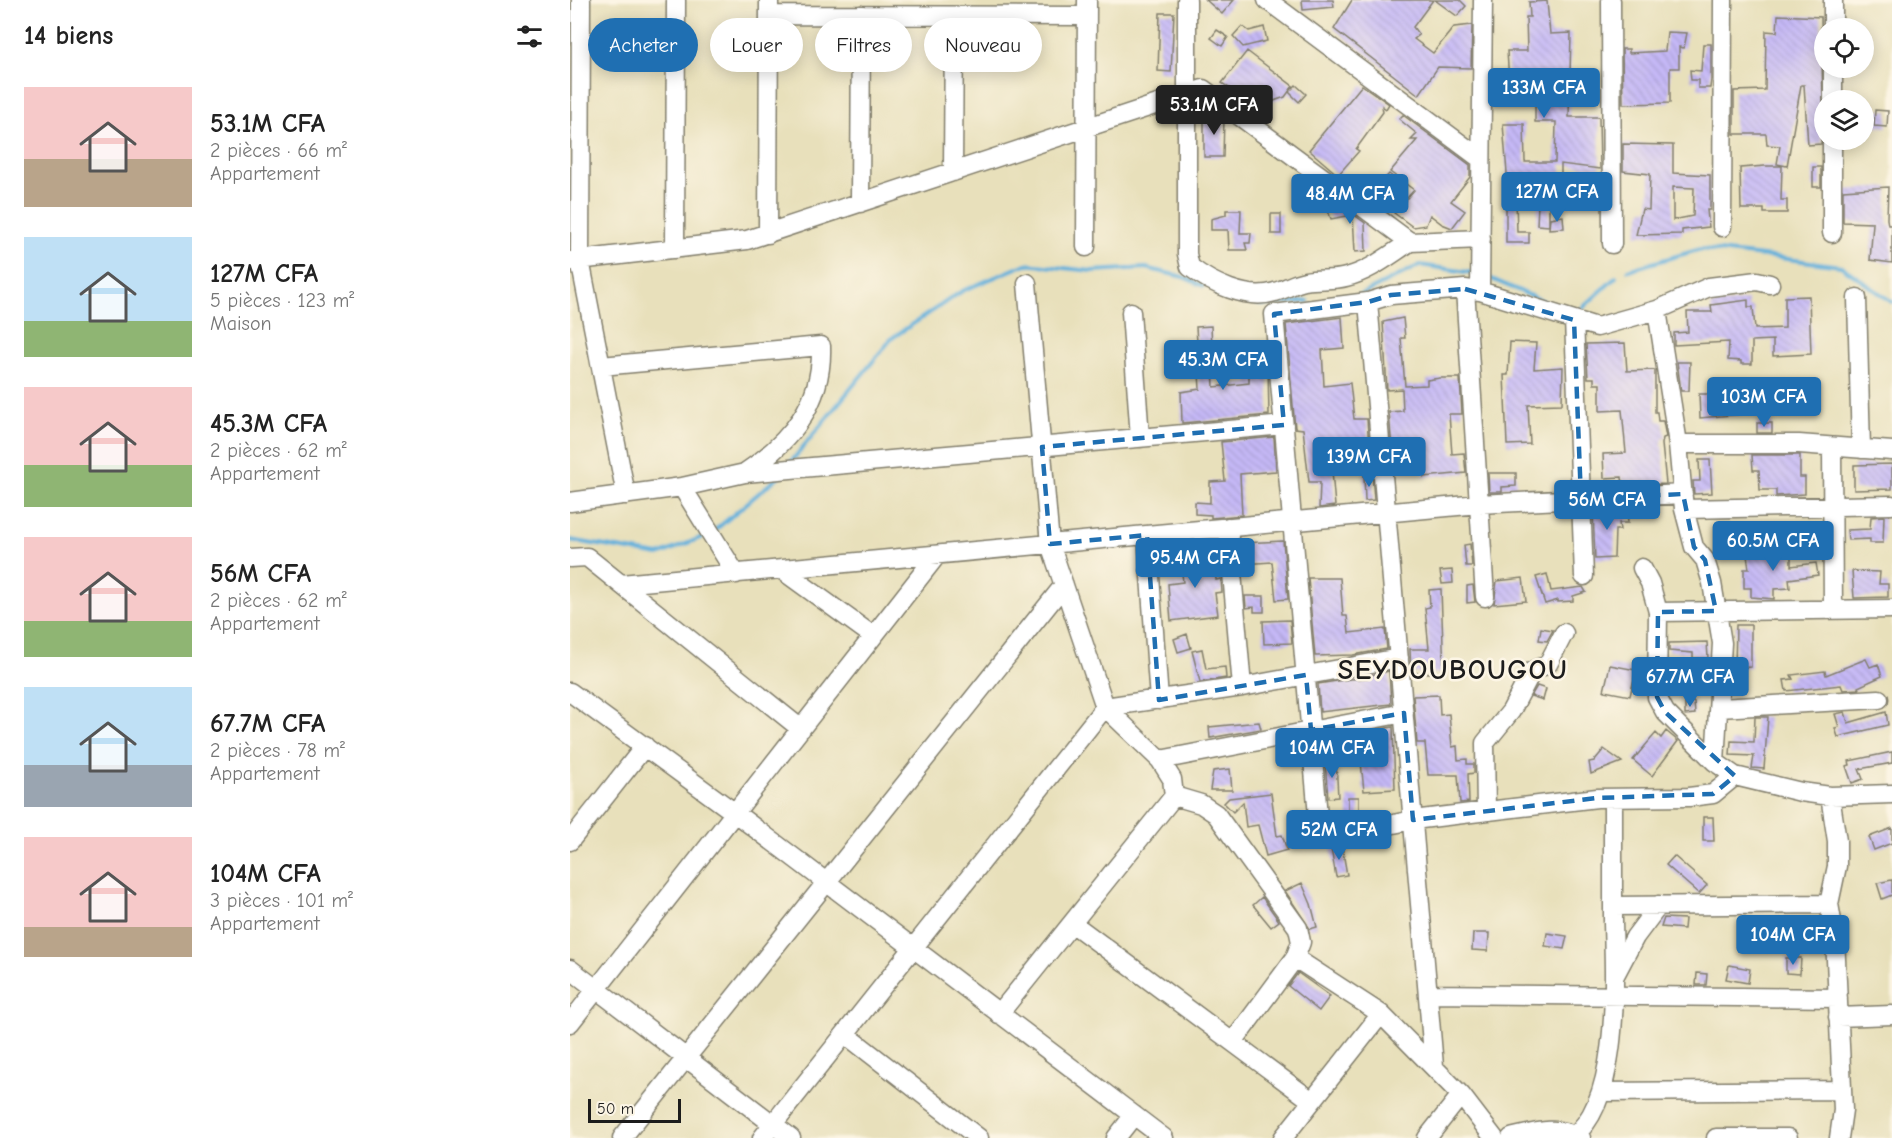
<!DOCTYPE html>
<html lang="fr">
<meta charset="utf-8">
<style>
:root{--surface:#fff;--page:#f2f2f2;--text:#222;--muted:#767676;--accent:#1f6fb2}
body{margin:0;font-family:"Comic Neue",sans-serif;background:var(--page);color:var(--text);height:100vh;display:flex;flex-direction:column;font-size:22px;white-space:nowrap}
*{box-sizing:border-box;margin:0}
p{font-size:20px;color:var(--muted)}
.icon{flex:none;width:33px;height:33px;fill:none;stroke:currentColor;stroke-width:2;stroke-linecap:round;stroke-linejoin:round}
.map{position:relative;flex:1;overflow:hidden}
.details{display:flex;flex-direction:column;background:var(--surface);width:570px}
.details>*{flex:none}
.guide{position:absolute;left:18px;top:18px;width:570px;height:54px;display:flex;gap:12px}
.tools{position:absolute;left:1244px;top:18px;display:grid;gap:12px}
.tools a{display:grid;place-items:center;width:60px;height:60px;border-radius:50%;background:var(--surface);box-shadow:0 3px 15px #0003;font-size:30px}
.scale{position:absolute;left:18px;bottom:15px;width:93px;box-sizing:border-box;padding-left:6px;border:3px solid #1c1c1c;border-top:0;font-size:16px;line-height:21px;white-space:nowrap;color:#1c1c1c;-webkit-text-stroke:4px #fcf5e5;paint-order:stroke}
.price{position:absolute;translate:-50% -51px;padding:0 14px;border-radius:6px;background:var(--accent);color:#fff;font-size:20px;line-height:39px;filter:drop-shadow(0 2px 3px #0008)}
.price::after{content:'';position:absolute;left:50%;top:36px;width:18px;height:14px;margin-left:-9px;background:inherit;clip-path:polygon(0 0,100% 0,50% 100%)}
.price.current{background:#222;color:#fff}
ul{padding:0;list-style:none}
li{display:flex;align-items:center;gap:18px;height:150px;padding:0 24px}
li span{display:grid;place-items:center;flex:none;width:168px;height:120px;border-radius:0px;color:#555}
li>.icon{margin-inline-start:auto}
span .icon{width:72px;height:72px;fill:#fffc;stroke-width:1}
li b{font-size:26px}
h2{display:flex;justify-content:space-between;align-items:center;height:72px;padding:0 24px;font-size:26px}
.chip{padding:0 21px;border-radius:27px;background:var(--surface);box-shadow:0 3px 15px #0003;font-size:21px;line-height:54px}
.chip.current{background:var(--accent);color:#fff}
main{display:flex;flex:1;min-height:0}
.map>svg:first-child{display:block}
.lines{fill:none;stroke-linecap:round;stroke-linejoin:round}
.stream{stroke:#62b0dc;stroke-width:4}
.building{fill:url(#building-back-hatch);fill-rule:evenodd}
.minor-casing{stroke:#827e6c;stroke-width:21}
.minor{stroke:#fff;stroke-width:18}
.marked{fill:none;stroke:#1f6fb2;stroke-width:4.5;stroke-dasharray:12 8;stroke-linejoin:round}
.labels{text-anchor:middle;stroke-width:5;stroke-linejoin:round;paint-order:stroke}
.district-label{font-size:28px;font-weight:bold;letter-spacing:1.5px;fill:#1c1c1c;stroke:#fcf5e5}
</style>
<main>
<section class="details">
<h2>14 biens<svg class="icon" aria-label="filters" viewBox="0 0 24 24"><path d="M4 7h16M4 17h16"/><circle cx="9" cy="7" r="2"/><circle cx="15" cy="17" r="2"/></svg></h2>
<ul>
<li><span style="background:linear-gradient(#f6c9c9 60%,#b9a48a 0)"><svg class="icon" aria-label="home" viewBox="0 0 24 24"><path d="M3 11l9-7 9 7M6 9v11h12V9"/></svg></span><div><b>53.1M CFA</b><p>2 pièces · 66 m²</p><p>Appartement</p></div></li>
<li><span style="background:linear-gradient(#bfe0f5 70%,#8fb573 0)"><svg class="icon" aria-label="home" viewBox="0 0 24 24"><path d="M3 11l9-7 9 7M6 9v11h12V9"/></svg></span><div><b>127M CFA</b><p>5 pièces · 123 m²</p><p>Maison</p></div></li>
<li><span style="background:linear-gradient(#f6c9c9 65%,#8fb573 0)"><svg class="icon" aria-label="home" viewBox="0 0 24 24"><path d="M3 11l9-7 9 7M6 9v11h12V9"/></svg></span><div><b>45.3M CFA</b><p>2 pièces · 62 m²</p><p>Appartement</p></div></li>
<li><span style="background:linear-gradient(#f6c9c9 70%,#8fb573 0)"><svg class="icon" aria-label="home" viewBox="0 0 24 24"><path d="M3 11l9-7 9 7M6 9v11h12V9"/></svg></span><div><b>56M CFA</b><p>2 pièces · 62 m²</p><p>Appartement</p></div></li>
<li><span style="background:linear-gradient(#bfe0f5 65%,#9aa5b1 0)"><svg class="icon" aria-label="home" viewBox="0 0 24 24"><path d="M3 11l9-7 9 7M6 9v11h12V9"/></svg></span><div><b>67.7M CFA</b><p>2 pièces · 78 m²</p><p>Appartement</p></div></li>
<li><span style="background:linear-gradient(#f6c9c9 75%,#b9a48a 0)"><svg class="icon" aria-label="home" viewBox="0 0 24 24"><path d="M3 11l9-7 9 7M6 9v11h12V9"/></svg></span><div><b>104M CFA</b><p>3 pièces · 101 m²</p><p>Appartement</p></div></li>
</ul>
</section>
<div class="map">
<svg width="1322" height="1138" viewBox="0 0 1322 1138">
<defs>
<pattern id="building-back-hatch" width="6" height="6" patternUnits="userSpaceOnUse" patternTransform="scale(1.5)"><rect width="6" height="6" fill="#c5b8f6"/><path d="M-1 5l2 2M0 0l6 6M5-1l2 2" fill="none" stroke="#a99ed2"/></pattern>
</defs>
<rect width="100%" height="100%" fill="#fcf5e5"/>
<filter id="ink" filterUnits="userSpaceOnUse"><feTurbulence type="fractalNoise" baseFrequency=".0167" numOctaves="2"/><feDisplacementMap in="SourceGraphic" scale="12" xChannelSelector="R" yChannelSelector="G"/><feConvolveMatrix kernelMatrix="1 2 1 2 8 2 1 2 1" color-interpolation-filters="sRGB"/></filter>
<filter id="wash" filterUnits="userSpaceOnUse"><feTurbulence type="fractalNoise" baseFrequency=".008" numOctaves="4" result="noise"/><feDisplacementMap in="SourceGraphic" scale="24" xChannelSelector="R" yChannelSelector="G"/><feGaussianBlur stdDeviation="1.35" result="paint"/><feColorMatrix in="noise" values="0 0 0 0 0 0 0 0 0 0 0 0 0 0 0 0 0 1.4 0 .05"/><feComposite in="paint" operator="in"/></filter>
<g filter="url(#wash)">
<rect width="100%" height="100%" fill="#e8e0bb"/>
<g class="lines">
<path class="stream" d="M 1058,270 L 1131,249 L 1202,257 L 1271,266 L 1322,302
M 917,277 L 973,301
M 790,295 L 850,265 L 904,273
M 680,302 L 692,305 L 738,301
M 1005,315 L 1046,277
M 220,463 L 322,338 L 392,291 L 456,264 L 522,271 L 576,268 L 613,277 L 633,286
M 144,531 L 209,476
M 0,540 L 89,555 L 135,536"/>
</g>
<g id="blocks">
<path class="building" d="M 636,0 L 664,0 L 652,14 Z
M 732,0 L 763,0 L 764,7 L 733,10 Z
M 782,0 L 863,0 L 843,27 L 849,35 L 844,39 L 863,53 L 884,27 L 902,25 L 901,68 L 868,67 L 849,95 L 764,29 Z
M 865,0 L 890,0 L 896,6 L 887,16 Z
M 977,1 L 980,34 L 1001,33 L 999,117 L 1029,117 L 1030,169 L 991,164 L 991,178 L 979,178 L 979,226 L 967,225 L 968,204 L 946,200 L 947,232 L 959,232 L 959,243 L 936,243 L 936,198 L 939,198 L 933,124 L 954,124 L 955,162 L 985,162 L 986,122 L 965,122 L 965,97 L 936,95 L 936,82 L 939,82 L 937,51 L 957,51 L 956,17 L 960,17 L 959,2 Z
M 590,13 L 604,13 L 601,72 L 588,71 Z
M 1208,15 L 1251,17 L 1253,106 L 1251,144 L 1238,145 L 1234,85 L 1231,85 L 1217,166 L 1207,164 L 1210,146 L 1197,145 L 1196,134 L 1164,134 L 1164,91 L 1195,90 L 1196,31 L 1207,32 Z
M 672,26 L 679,31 L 694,27 L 697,41 L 673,47 L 663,36 Z
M 647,30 L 658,37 L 652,46 L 641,38 Z
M 1097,32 L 1117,33 L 1114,48 L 1109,47 L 1109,68 L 1100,68 L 1100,103 L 1053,104 L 1052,49 L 1059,49 L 1059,53 L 1095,51 Z
M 1133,44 L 1141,44 L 1141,80 L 1140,88 L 1128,88 L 1128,80 L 1121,80 L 1120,70 L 1131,71 Z
M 677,51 L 723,86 L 715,97 L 687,107 L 652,83 Z
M 726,85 L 736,94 L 729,102 L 719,92 Z
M 792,85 L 819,104 L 816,109 L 812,106 L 813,112 L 786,149 L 789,151 L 768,175 L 739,150 Z
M 1305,110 L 1318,111 L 1317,127 L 1304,126 Z
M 634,114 L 648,114 L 654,118 L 653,157 L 634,157 Z
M 833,115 L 900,165 L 900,177 L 881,201 L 895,211 L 882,228 L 872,224 L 860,215 L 856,225 L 843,227 L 824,213 L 844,190 L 820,172 L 847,140 L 841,140 L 847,134 L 829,119 Z
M 1053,144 L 1103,145 L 1103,173 L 1140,175 L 1140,210 L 1137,210 L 1139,227 L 1112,230 L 1112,234 L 1066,235 L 1072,209 L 1079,210 L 1080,174 L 1053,171 ZM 1103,187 L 1124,188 L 1123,216 L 1103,220 Z
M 1195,166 L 1212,166 L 1211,200 L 1217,200 L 1217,213 L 1194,213 L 1194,209 L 1171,209 L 1170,168 Z
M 1243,167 L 1251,167 L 1251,187 L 1243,187 Z
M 819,174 L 825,179 L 806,203 L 798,197 Z
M 1318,187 L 1317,219 L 1318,225 L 1322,225 L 1322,263 L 1300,260 L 1303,223 L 1273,222 L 1273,190 Z
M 764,200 L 795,223 L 796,251 L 785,252 L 783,215 L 761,219 L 757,208 Z
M 656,210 L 671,210 L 670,233 L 681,233 L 680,243 L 675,243 L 677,250 L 659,250 L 658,230 L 641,230 L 641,219 L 656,215 Z
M 701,214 L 711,214 L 711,234 L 701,234 Z
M 993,216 L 994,228 L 979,229 L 980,218 Z
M 1239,296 L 1241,354 L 1203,356 L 1203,340 L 1182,341 L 1182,364 L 1171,364 L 1171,361 L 1158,360 L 1159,342 L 1104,345 L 1104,333 L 1118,332 L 1117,312 L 1142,312 L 1141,305 L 1178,300 L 1178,307 L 1183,307 L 1185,329 L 1215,328 L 1215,297 Z
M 772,317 L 774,348 L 752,350 L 754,386 L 780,383 L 784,419 L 797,419 L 799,447 L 778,445 L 779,458 L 761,459 L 765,506 L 749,508 L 750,482 L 739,482 L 733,429 L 725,428 L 716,324 Z
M 833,318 L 835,338 L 831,338 L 835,386 L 857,385 L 857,380 L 870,378 L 890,378 L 892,414 L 879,414 L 882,454 L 894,453 L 896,473 L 854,477 L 853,450 L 822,449 L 819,412 L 833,411 L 832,389 L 817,390 L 813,322 Z
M 641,326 L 644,387 L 679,383 L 679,369 L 698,369 L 699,415 L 612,423 L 611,392 L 630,389 L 626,327 Z
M 940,342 L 966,343 L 964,369 L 993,367 L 992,404 L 958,405 L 960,444 L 937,445 L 934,375 L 938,375 Z
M 1055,343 L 1057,371 L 1085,370 L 1085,412 L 1087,412 L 1088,421 L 1093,421 L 1096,437 L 1093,438 L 1092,444 L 1096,484 L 1053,486 L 1052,477 L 1034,478 L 1033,454 L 1056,453 L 1052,410 L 1030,411 L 1030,384 L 1024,384 L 1024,378 L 1018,378 L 1016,344 Z
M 1107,362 L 1120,362 L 1119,391 L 1111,391 Z
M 1129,394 L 1140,394 L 1140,405 L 1172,404 L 1172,414 L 1130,418 Z
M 1187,423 L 1202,423 L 1202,433 L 1187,433 Z
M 704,437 L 706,471 L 670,474 L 672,515 L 641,518 L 641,515 L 625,514 L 625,502 L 640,503 L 640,482 L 655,481 L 651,442 Z
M 1182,455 L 1230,455 L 1230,477 L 1235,477 L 1235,494 L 1206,496 L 1206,490 L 1190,490 L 1189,470 L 1183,470 Z
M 1129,460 L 1140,460 L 1142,493 L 1124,494 L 1123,481 L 1130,481 Z
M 1322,464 L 1322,489 L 1284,490 L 1284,465 Z
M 918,473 L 946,473 L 946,486 L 932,487 L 932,492 L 919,492 Z
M 794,474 L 802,474 L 804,500 L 795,501 Z
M 1057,508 L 1058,523 L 1049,523 L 1050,530 L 1045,530 L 1044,558 L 1025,559 L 1023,510 Z
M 1314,516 L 1313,543 L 1300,543 L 1300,539 L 1278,540 L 1277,530 L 1300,529 L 1301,517 Z
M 713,541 L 718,599 L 706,600 L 702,562 L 673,564 L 671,543 Z
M 900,544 L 902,566 L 896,566 L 894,545 Z
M 1190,547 L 1190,550 L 1221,550 L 1221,566 L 1246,563 L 1248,575 L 1219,579 L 1220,588 L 1204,589 L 1204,599 L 1181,597 L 1181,588 L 1174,588 L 1174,569 L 1179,569 L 1176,549 Z
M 644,554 L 646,580 L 651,579 L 652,592 L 645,593 L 648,615 L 601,621 L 598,584 L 613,582 L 610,556 Z
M 882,570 L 883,583 L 872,584 L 870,571 Z
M 1282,571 L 1310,572 L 1309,584 L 1318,584 L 1318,597 L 1284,598 Z
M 977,574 L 981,591 L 1013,587 L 1016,592 L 1003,596 L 1003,601 L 988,602 L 988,600 L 975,604 L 966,577 Z
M 738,578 L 770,578 L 773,616 L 777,616 L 779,633 L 815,629 L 817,649 L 783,655 L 745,656 Z
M 953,578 L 956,601 L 924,604 L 927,581 Z
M 903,585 L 905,602 L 897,603 L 897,586 Z
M 871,589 L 874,673 L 841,673 L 840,649 L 859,649 L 855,608 L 860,607 L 859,590 Z
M 675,596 L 694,596 L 694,612 L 684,612 L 684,607 L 676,608 Z
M 720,620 L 722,643 L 694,644 L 693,621 Z
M 1166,625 L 1181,625 L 1181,667 L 1165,668 Z
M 971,628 L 983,630 L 977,641 L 969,640 Z
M 617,634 L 621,648 L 608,652 L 604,639 Z
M 1137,642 L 1138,658 L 1123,658 L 1123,653 L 1099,651 L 1099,643 Z
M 632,649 L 636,669 L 655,667 L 656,678 L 630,682 L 622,651 Z
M 1296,659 L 1300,667 L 1308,664 L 1312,676 L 1288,687 L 1289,689 L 1273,690 L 1271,685 L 1216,691 L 1214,680 L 1223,679 L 1221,675 L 1255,671 L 1256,675 Z
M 1040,665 L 1066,670 L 1060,696 L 1034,691 Z
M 819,671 L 821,704 L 750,712 L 748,684 L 780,679 L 801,678 L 801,675 Z
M 967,686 L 976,689 L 973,700 L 961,696 Z
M 869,695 L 870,715 L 879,714 L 882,747 L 887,746 L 888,760 L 897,759 L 897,764 L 904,764 L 904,773 L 898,774 L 899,802 L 890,803 L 888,775 L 858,775 L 855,743 L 847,743 L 843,696 Z
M 1115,702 L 1124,702 L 1125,714 L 1115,715 Z
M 1275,712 L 1278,723 L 1316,712 L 1318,725 L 1268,737 L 1265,728 L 1269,727 L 1265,714 Z
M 1185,717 L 1198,717 L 1194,769 L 1182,768 L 1184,756 L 1160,755 L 1161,741 L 1184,742 Z
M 689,722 L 691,729 L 640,738 L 639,727 Z
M 823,727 L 825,789 L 794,791 L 788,733 Z
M 1096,731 L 1108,741 L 1082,776 L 1063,760 L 1086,733 L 1091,738 Z
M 1034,749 L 1052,762 L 1021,774 L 1019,762 L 1024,761 Z
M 1322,752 L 1322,763 L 1289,769 L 1293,779 L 1282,783 L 1276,766 L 1280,765 L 1279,761 Z
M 766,760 L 768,797 L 758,798 L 755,762 Z
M 660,769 L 662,790 L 640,790 L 643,771 Z
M 701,793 L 707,836 L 712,835 L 717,850 L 696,856 L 688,825 L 676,827 L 673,802 L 663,812 L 654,803 L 659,798 Z
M 778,797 L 789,797 L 789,819 L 778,819 Z
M 1133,817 L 1143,817 L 1144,841 L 1133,841 Z
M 1322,828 L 1322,843 L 1304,850 L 1299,837 Z
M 772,846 L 777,875 L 766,877 L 761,848 Z
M 1104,856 L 1137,885 L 1129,894 L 1096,865 Z
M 1322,880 L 1322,895 L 1312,899 L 1307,883 Z
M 732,883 L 741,904 L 747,927 L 740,929 L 715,891 Z
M 692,897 L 709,921 L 701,927 L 683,905 Z
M 1094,918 L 1115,919 L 1114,929 L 1091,927 Z
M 903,933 L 919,933 L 918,951 L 902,950 Z
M 977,933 L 997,936 L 994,949 L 975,946 Z
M 1216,958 L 1231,958 L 1230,974 L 1216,973 Z
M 1159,965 L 1180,969 L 1178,983 L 1156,979 Z
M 728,973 L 760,996 L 749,1011 L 718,986 Z
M 1127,973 L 1137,974 L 1136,985 L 1126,985 Z"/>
</g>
</g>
<g filter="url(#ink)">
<use href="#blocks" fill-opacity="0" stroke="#827e6c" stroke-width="1.5"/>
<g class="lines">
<g class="minor-casing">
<path id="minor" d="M 11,0 L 10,260 L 56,495
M 617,0 L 617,254 L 620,267 C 641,283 677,301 705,292 C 716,289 724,283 735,281 C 748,278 763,281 776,277 C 799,272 821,254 840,242
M 697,0 L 911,159
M 1041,0 L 1042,244
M 199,15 L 516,16
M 1263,28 L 1263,0
M 1263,100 L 1263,68
M 383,172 L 384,16
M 290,203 L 291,15
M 1152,227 L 1153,0
M 1262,233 L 1262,140
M 198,234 L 199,0
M 516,247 L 517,0
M 105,249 L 106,0
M 0,261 L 177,240 L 633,89 L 840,242 L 911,239
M 895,289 L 915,597
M 910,291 L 913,0
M 1287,298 L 1291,449
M 798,302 L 864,1066
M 1087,310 L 1108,444 L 1114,509 L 1124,547 L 1135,560 L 1142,583 L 1152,643 L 1145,762
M 561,312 L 570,438
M 1004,320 L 1014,576
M 31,366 L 251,346 C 253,403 221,441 176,472
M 1108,444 L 1229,444 L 1322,451
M 1262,447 L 1263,610
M 112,487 L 166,574
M 0,502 L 112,487 L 175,473 L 714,425
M 1114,509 L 1322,505
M 658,527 L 672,687
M 577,535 L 589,700
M 0,558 L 17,557 L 231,729
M 1072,568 L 1080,583 L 1088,612 L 1087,697 L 1095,712 L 1145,762 L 1165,776 L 1231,792 L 1260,796 L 1322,794
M 212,570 L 303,636
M 51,584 L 909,504 L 1113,494
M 1088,612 L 1322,609
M 0,692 L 165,813 L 594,1138
M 1149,708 L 1309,699
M 590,760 L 834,713
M 1165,776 L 1143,794 L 1119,797 L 1027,798 L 843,820 L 750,839 L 704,314 L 798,302 L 821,295 L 895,289 L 910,291 L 1027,327 L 1087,310 L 1139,287 L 1187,281 L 1200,284
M 604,796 L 631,804 L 646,814 L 728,928 L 731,942 L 725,958 L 663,1042
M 1260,796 L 1267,841 L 1267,866 L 1259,904 L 1265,938 L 1273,1110 L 1269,1138
M 916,811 L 915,743 L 941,711 L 962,671 L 978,664 L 994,633
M 0,841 L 75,746
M 1043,906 L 1259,904
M 502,923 L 742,1101
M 725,958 L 811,1014 L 891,1095 L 924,1138
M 0,969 L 221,1138
M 1045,975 L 1065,937 L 1089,905
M 858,994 L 1268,998
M 429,1014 L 604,796 L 602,779 L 590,760 L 535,707 L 480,544 L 457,283
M 1268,1017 L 1322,1015
M 0,1023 L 367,555
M 275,1034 L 409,1138
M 1032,1092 L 1272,1090
M 52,1138 L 494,585
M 192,1138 L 535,707 L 672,687 L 829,658
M 546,1138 L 564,1115
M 713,1138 L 811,1014
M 857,1138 L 891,1095
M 941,1138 C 966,1132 988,1125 1011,1138
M 1001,1138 C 1052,1102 1044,977 1043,921 C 1043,880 1043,839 1043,798
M 1146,1138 L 1218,1138"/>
</g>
<use href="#minor" class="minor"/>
</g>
</g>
<path class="marked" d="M 895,289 L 1004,320 L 1011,499 L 1113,494 L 1124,547 L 1135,560 L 1146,611 L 1088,612 L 1087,697 L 1095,712 L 1165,776 L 1143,794 L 1027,798 L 843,820 L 834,713 L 741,730 L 736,675 L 589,700 L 577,535 L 480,544 L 472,447 L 714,425 L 704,314 L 798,302 L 821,295 Z"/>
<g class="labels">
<g class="district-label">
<text x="883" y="679">SEYDOUBOUGOU</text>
</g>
</g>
</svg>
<div class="tools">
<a><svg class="icon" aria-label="locate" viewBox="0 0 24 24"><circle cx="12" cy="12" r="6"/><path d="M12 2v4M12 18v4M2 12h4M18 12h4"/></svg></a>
<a><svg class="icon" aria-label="layers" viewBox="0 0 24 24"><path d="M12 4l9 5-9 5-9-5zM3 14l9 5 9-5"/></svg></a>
</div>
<div class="scale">50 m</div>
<b class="price" style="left:974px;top:119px">133M CFA</b>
<b class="price current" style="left:644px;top:136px">53.1M CFA</b>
<b class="price" style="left:987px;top:223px">127M CFA</b>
<b class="price" style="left:780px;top:225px">48.4M CFA</b>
<b class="price" style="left:653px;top:391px">45.3M CFA</b>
<b class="price" style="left:1194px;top:428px">103M CFA</b>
<b class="price" style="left:799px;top:488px">139M CFA</b>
<b class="price" style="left:1037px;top:531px">56M CFA</b>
<b class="price" style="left:1203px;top:572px">60.5M CFA</b>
<b class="price" style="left:625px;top:589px">95.4M CFA</b>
<b class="price" style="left:1120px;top:708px">67.7M CFA</b>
<b class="price" style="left:762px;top:779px">104M CFA</b>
<b class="price" style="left:769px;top:861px">52M CFA</b>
<b class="price" style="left:1223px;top:966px">104M CFA</b>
<div class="guide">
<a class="chip current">Acheter</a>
<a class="chip">Louer</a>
<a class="chip">Filtres</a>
<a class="chip">Nouveau</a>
</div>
</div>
</main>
